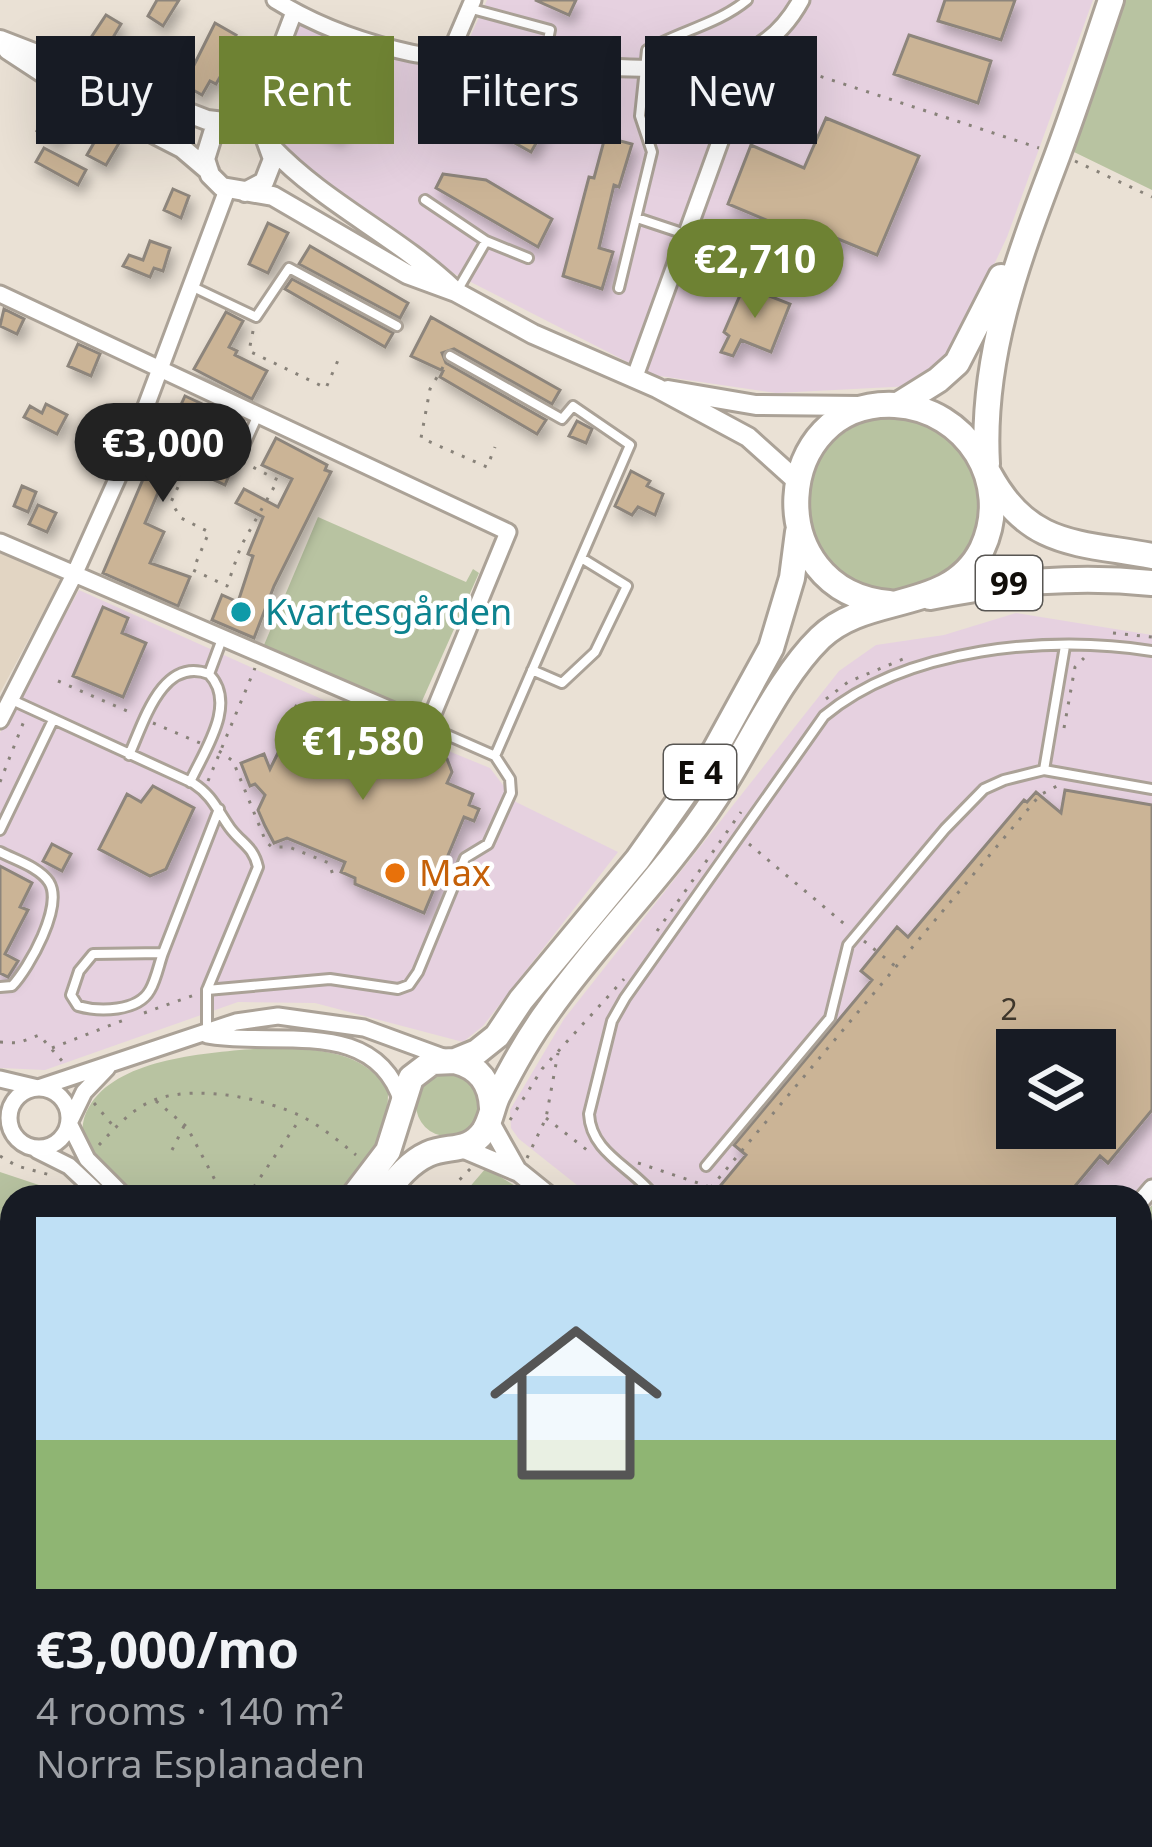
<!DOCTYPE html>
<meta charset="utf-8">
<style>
:root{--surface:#171b24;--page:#242831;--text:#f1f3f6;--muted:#9ea1a6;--accent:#6e8233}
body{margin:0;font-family:"Noto Sans",sans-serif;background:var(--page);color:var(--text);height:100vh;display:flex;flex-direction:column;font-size:45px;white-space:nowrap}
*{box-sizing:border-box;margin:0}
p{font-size:39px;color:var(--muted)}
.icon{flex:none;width:66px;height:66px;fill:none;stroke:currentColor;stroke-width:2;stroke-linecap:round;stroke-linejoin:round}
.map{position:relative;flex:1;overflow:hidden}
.panel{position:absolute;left:0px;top:1185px;width:1152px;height:663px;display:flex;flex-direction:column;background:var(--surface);border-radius:36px 36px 0 0;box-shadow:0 12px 48px #0002}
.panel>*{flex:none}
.guide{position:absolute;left:36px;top:36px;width:1080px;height:108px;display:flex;gap:24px}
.fabs{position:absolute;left:996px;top:1029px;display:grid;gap:24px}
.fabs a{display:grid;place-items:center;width:120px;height:120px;border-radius:0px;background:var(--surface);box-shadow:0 12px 48px #0002;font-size:60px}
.price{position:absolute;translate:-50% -102px;padding:0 27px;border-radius:42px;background:var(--accent);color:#fff;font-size:39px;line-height:78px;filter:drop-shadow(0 3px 6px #0008)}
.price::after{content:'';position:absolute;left:50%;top:72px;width:36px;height:27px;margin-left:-18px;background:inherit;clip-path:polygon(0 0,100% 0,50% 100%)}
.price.selected{background:#222;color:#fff}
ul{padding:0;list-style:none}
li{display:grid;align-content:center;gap:24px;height:636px;padding:0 36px}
li span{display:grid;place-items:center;height:372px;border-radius:0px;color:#555}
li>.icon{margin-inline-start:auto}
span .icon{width:216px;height:216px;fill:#fffc;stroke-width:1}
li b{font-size:51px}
.tag{padding:0 42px;border-radius:0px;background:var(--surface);box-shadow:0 12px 48px #0002;font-size:42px;line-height:108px}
.tag.selected{background:var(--accent);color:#fff}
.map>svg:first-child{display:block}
.commercial{fill:#e6d1e0;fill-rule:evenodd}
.built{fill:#e2d5c3}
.green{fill:#b8c3a1}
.water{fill:#a1bad5}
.building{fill:#cbb496;stroke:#8d857b;stroke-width:3;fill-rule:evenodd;filter:url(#shadow)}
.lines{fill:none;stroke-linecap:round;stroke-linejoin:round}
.service-casing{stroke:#aba297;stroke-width:14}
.minor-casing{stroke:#aba297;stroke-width:21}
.tertiary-casing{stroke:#aba297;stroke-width:24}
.primary-casing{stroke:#aba297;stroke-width:30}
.trunk-casing{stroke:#aba297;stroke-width:30}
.path{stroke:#888279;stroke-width:3;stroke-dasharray:3 9;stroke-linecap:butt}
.service{stroke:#fff;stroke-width:8}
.minor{stroke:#fff;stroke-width:15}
.tertiary{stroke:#fff;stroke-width:18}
.primary{stroke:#fff;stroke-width:24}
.trunk{stroke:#fff;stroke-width:24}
.culture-dot{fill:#0f9aa8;stroke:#fff;stroke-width:4.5}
.food-dot{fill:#e8710a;stroke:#fff;stroke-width:4.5}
.labels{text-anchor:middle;stroke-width:9;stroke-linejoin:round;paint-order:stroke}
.number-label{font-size:30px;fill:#3f372c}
.shield{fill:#fff;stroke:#585653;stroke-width:3}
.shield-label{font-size:33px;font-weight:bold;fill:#100d09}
.culture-label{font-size:36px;fill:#0d838f;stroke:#fff;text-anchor:start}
.food-label{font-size:36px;fill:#c56008;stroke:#fff;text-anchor:start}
</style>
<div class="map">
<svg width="1152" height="1847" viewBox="0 0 1152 1847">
<defs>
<filter id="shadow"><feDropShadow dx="4.5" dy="8" stdDeviation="6" flood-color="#0004"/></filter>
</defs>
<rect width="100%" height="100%" fill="#eae1d5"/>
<path class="commercial" d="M 487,0 L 1093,0 L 1007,237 L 959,339 L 935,371 L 912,386 L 776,393 L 653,375 L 400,246 L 284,159 L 269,97 L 299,18 L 459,61 Z
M 79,590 L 326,701 L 490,768 L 516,802 L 618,852 L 483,1026 L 463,1042 L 315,1003 L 238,1002 L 45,1070 L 0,1068 L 0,733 Z
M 1016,613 L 1152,635 L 1152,1205 L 1140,1219 L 1140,1197 L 592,1197 L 519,1139 L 511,1128 L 510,1110 L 564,1019 L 839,671 L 876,645 L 944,635 ZM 1017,1050 L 1095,1050 L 1095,1128 L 1017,1128 Z"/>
<path class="built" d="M 0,552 L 61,579 L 0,693 Z"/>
<path class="green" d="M 1125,0 L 1152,0 L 1152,190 L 1074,152 Z
M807 504a87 87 0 1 1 174 0a87 87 0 1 1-174 0Z
M 318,517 L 466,582 L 473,569 L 479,573 L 418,710 L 412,712 L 264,645 Z
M 277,1047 C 321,1050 363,1051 388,1090 C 389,1134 368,1166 339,1197 L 134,1197 C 120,1183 99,1168 88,1151 C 80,1137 81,1120 89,1107 C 119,1054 223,1052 277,1047 Z
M416 1105a31 31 0 1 1 62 0a31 31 0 1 1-62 0Z
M 486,1168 L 533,1197 L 461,1197 Z
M 0,1172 L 45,1187 L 71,1187 L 83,1197 L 12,1197 L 12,1500 L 0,1512 Z
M 1152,1205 L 1152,1312 L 1140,1325 L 1140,1219 Z
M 1152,1340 L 1152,1607 L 1140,1571 L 1140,1354 Z
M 0,1590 L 12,1622 L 12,1749 L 5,1750 L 5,1767 L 12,1767 L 12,1811 L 0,1809 Z
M 686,1836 L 729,1836 L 737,1847 L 686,1847 L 681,1841 Z"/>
<path class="water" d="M 1140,1571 L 1152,1607 L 1152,1847 L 737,1847 L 729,1836 L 1140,1836 Z
M 215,1836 L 607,1836 L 612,1847 L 295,1847 Z"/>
<path class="building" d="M 157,0 L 179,0 L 163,26 L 148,16 Z
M 535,0 L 576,0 L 569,15 Z
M 945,0 L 1015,0 L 1001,40 L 938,21 Z
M 106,15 L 121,24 L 108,46 L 92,36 Z
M 215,23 L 236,35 L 221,62 L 227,65 L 216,84 L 210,81 L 202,95 L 184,85 Z
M 909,35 L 991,61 L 978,103 L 894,74 Z
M 464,83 L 519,110 L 531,90 L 557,107 L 531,152 L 452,108 Z
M 53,101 L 73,112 L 57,142 L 37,131 Z
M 323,109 L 346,122 L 338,137 L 314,124 Z
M 826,118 L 919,156 L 877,255 L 809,227 L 804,236 L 728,204 L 751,145 L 804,168 Z
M 103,127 L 122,138 L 106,165 L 87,155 Z
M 605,137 L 632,144 L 619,187 L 614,185 L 599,248 L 613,252 L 602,289 L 563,276 L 589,177 L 594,178 Z
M 44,148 L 86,170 L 78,185 L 36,162 Z
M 443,174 L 486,180 L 552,219 L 538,247 L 436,188 Z
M 173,189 L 189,196 L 181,218 L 164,210 Z
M 268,223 L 288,233 L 268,273 L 249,264 Z
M 150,241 L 170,248 L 163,271 L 154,268 L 150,277 L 123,266 L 129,255 L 143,260 Z
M 310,246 L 408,303 L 400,318 L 299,264 Z
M 292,279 L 393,333 L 385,347 L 285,289 Z
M 744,286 L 790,304 L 771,352 L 741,340 L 733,356 L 721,352 L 729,336 L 724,332 Z
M 4,309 L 24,319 L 17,334 L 0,326 Z
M 226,312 L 243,321 L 229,347 L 237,351 L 235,355 L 267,371 L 252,399 L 194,369 Z
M 431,317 L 560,390 L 552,404 L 454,349 L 442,353 L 446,363 L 546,420 L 537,434 L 440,377 L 443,371 L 411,356 Z
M 78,344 L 100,354 L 91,376 L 68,366 Z
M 185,396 L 239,421 L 228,448 L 197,433 L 182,465 L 172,460 L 145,523 L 164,532 L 150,563 L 190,577 L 178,606 L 103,573 L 144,477 L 153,466 Z
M 46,404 L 67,415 L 57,434 L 24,417 L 30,406 L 42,413 Z
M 577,421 L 592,429 L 586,443 L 569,436 Z
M 276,438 L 327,465 L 325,470 L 331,472 L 274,586 L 254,638 L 212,620 L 222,595 L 238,602 L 253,556 L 248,554 L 263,517 L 236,503 L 244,489 L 278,507 L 292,479 L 262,465 Z
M 221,456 L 234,464 L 225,485 L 210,478 Z
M 631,471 L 650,481 L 647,486 L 663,494 L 655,515 L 638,507 L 632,515 L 615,506 Z
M 22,486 L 36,492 L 28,512 L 14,506 Z
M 38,505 L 56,513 L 47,532 L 29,524 Z
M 103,607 L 128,618 L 122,633 L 146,643 L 123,697 L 73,676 Z
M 315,704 L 447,759 L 452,772 L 447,783 L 473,794 L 469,805 L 479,809 L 474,821 L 464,817 L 424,913 L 355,884 L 355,878 L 341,872 L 345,862 L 287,838 L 274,843 L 265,826 L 258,810 L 265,795 L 255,784 L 250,786 L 241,763 L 264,754 L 270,769 L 292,725 L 289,721 L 296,706 L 302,708 Z
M 153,786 L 194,808 L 166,869 L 150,876 L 99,849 L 127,794 L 141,802 Z
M 1065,790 L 1152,805 L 1152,1110 L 1108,1163 L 1100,1156 L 1066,1197 L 711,1197 L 746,1155 L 734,1145 L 872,980 L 861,971 L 897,927 L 908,937 L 1024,800 L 1027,802 L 1036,792 L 1061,813 ZM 1017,1050 L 1095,1050 L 1095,1128 L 1017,1128 Z
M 52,844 L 71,854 L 62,871 L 43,861 Z
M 0,866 L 32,883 L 20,907 L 28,910 L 5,954 L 18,961 L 8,977 L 0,973 Z"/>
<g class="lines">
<g class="service-casing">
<path id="service" d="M 472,9 L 550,30 L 544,60
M 425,200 L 486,241
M 637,218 L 685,234
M 193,287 L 256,317 L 289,268 L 397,326
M 619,288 L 652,152 L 640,116 L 647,50 C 680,31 718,24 747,0
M 457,291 L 486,241 L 528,258
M 450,356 L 562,419 L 573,406 L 630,445 L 495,756
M 239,457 L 258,415
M 532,670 L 562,683 L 595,652 L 627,586 L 583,559
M 209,674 L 222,639
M 12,700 L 193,783 C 213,796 217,810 230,828 C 242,844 253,846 258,867 L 207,990 L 207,1033
M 129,755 C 144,722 162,656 209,674 C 238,704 204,751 190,782
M 1044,770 L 1152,789
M 0,830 L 53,720
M 0,852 C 15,860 39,867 49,882 C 64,906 29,968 12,986 L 0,987
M 163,953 C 159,964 156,980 150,990 C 138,1012 99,1012 78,1006 L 71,995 L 79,971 L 93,954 L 163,953 L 219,809
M 207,990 L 330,979 L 398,989 L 409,985 L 418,972 L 465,858 L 488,844 L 511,793 L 510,779 L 495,756 L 429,727
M 706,1166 L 830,1018 L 848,945 L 945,829 L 984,789 L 1004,780 L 1044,770 L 1065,646
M 655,1197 C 633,1167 591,1154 589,1114 L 612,1021 L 625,998 L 824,716 C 906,648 1050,634 1152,651"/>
</g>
<g class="minor-casing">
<path id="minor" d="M 275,0 C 315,25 365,43 411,53 C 441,59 473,57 503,59 C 575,63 684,82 750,51 C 773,40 789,22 801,0
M 449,56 L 473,0
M 227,123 L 264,91
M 264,134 L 264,91 L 294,12
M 0,294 L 508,532 L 428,726 L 0,542
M 634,379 L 725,128 L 736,85 L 736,56
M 0,720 L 74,575 L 127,457 L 227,190
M 207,1035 C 275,1048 375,1015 402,1102
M 107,1068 L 84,1092 L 69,1123 L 87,1159 L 125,1197
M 0,1079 L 38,1088 L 236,1022 L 278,1016 L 364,1028 L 446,1058
M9 1118a30 30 0 1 1 60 0a30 30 0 1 1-60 0Z
M 37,1150 L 69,1166 L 102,1197
M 1140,1202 L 1152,1188"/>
</g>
<g class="tertiary-casing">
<path id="tertiary" d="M 0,40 L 207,120 L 251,125 L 264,134 L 273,159 L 264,182 L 245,192
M 8,50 L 69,90 L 182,148 L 209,171
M 227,123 L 214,130 L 205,159 L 210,175 L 222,187 L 273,196 L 407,274 L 456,292 L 533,334 L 657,388 L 748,437 L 798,482
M 272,148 C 324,203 397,236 453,289
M 668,390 L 756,405 L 861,406
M 489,1121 L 516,1169
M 462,1148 L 519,1172 L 550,1197
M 658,1836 L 667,1847"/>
</g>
<g class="primary-casing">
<path id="primary" d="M 989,474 C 1029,548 1078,542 1152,556
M 930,597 C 1005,582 1076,575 1152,583"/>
</g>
<g class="trunk-casing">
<path id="trunk" d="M 898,405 L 938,380 L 957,363 L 1001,277
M 987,464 C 981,359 1016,264 1053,167 C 1074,112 1092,56 1111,0
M 455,1061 C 479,1067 491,1083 492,1108
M 353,1197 L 388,1151 L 411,1078 L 432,1062 L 455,1061 L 477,1052 L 497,1036 L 521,1000 L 638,859 L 715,750 L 771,648 L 792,578 L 798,532
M 382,1197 C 395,1181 408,1163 428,1154 C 448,1145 469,1153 484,1131 C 491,1120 492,1108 497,1097 C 512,1067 528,1038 548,1011 C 600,937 666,874 716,797 C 749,748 778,679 820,638 C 867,592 950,614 982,549 C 1013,483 967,409 895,405 C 771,399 758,591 889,603
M 0,1523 L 12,1512
M 0,1554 L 12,1543"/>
</g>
<path class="path" d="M 751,82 L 801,70 L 1039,148
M 673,84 L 723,85
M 1075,161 L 1152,197
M 253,331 L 249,351 L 326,388 L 339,358
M 443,367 L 430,389 L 421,438 L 487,467 L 495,447
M 200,440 L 278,480 L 241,546 L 227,586 L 193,570 L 209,532 L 181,518 L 171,502 Z
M 1113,633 L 1152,637
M 58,681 L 134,714
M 826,699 L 848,682 L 908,657
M 153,723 L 200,743
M 1064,728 L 1075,667 L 1084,658
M 219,751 L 233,761 L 266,842 L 272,847 L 289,847 L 329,863 L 333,875 L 330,881
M 208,781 L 255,668
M 0,782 L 24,721
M 749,844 L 848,927
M 657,931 L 741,812
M 864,941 L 900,970
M 144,1013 L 197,994
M 0,1042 L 18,1043 L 39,1035 L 63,1062
M 52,1048 L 129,1018
M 156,1101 L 187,1127 L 224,1197
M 94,1103 L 115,1128
M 546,1118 L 592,1154
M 510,1120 L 542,1069 L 624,979
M 99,1145 C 115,1128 133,1107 157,1099 C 199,1085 264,1098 303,1117 C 322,1127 340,1142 356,1155
M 172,1150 L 184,1126
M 0,1156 L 17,1166 L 54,1176
M 527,1158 L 546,1118 L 558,1053
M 638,1163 L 707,1186
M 247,1197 L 300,1119
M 443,1197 L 471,1168
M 703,1197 L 1040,795 L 1057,786
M 1140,1338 L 1152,1326
M 5,1580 L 12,1602
M 628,1836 L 637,1847
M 689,1836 L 699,1847
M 34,1847 L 35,1836
M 157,1847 L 158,1836"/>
<use href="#service" class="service"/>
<use href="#minor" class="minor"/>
<use href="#tertiary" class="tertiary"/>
<use href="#primary" class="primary"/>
<use href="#trunk" class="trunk"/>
</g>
<circle class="culture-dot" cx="241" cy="612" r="12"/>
<circle class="food-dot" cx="395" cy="873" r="12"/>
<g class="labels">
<g class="number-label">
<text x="1009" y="1020">2</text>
</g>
<g class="shield">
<rect x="976" y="556" width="66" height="54" rx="9"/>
<rect x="664" y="745" width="72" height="54" rx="9"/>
</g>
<g class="shield-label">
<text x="1009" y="595">99</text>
<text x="700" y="784">E 4</text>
</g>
<g class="culture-label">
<text x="265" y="625">Kvartesgården</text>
</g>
<g class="food-label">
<text x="419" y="886">Max</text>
</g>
</g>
</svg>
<div class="fabs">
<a><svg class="icon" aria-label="layers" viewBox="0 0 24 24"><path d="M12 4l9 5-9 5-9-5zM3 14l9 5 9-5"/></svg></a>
</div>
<b class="price" style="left:755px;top:321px">€2,710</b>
<b class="price selected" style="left:163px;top:505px">€3,000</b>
<b class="price" style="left:363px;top:803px">€1,580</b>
<div class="guide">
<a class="tag">Buy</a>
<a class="tag selected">Rent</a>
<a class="tag">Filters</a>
<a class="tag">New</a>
</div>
<section class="panel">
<ul>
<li><span style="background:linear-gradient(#bfe0f5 60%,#8fb573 0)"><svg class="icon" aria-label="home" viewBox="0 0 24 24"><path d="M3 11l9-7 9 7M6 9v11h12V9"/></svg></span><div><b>€3,000/mo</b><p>4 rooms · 140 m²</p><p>Norra Esplanaden</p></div></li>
</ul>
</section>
</div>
